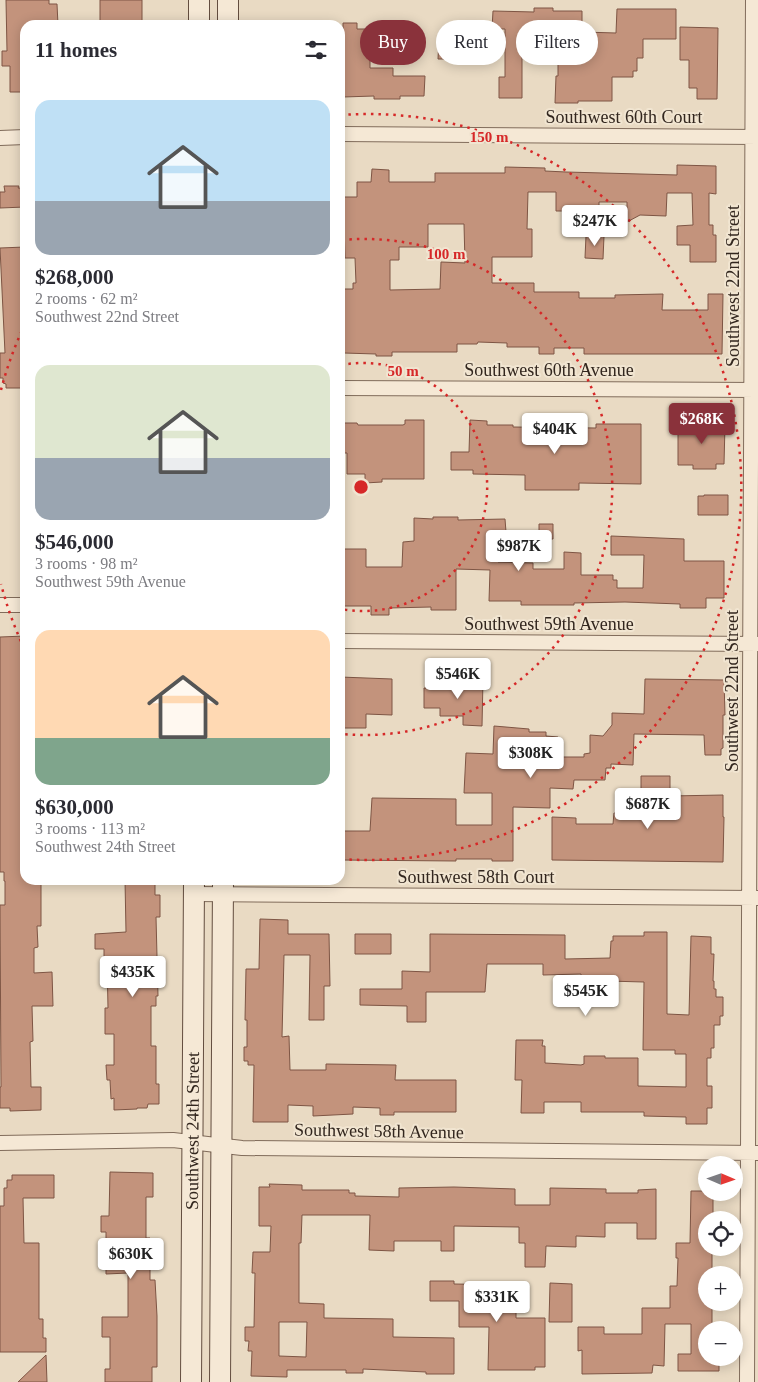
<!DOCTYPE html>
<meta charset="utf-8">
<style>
:root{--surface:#fff;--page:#f2f2f3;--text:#2b2b33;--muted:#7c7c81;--accent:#8a323b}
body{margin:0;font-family:Georgia,serif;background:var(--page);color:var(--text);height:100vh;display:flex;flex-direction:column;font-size:19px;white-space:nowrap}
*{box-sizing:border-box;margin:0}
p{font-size:16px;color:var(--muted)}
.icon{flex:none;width:28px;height:28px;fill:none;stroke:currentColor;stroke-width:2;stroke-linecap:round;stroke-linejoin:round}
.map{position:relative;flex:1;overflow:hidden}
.sheet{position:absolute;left:20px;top:20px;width:325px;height:865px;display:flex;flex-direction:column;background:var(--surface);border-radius:15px;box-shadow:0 2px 12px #0003}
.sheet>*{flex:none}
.guide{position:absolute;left:360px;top:20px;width:322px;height:45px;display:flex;gap:10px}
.needle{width:32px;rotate:92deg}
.buttons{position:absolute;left:698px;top:1156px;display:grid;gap:10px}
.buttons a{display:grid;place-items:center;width:45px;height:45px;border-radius:50%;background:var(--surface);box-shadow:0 2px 12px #0003;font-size:25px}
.price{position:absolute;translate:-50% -42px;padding:0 11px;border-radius:5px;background:#fff;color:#222;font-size:16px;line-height:32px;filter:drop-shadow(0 1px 2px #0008)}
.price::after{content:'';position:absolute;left:50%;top:30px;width:15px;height:11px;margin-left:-8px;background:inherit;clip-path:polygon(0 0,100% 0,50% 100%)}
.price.current{background:var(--accent);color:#fff}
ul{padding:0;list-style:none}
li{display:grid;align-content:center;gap:10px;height:265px;padding:0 15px}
li span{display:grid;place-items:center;height:155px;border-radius:15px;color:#555}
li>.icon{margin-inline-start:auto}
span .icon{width:90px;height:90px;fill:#fffc;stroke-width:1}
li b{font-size:21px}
h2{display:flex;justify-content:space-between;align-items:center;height:60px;padding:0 15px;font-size:21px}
.tag{padding:0 18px;border-radius:22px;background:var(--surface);box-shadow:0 2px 12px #0003;font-size:18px;line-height:45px}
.tag.current{background:var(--accent);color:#fff}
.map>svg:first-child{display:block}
.building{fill:#c3937c;stroke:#7e5544;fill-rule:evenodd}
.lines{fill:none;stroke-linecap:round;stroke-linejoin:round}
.minor-casing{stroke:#816c5b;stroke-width:16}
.secondary-casing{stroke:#634d3f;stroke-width:22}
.minor{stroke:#f5e8d5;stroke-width:14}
.secondary{stroke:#f5e8d5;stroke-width:20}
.ring{fill:none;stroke:#d62828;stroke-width:2.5;stroke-dasharray:2.5 5}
.labels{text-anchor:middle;stroke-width:4;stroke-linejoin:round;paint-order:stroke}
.street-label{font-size:18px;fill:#32261e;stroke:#f1e5d1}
.centre{fill:#d62828;stroke:#f1e5d1;stroke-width:2.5}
.ring-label{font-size:15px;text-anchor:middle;font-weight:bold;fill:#d62828;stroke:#f1e5d1;stroke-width:4;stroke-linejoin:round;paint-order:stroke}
</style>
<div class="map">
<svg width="758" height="1382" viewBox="0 0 758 1382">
<rect width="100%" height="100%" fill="#e9dac3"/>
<path class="building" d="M 6,0 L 49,0 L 49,4 L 57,4 L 58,25 L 25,25 L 25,92 L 10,92 L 10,66 L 2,66 L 2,51 L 7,51 Z
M 100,0 L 142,0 L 142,23 L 135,23 L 136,25 L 100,25 Z
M 534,8 L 553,8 L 553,11 L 582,11 L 582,32 L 616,33 L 617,9 L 676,9 L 676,39 L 643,39 L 643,58 L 637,58 L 637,71 L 633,71 L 633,77 L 612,77 L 612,101 L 578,101 L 578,103 L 555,103 L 556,76 L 558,76 L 558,33 L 522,32 L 522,98 L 499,98 L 499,77 L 505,77 L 505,29 L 492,29 L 493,11 L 534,12 Z
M 343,23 L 357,23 L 357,29 L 370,29 L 370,68 L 393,68 L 393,76 L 425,76 L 424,96 L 400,96 L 400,99 L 374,99 L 374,96 L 343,97 Z
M 680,27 L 718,28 L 717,99 L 697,99 L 697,88 L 689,88 L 689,60 L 680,60 Z
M 439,38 L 458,39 L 458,59 L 438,59 Z
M 677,165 L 716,166 L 716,194 L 709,193 L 709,225 L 713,225 L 713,235 L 716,235 L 716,262 L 690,262 L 690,245 L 677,245 L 677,226 L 693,225 L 692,193 L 667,193 L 666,216 L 640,215 L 627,222 L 627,202 L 599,202 L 599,206 L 595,206 L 595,234 L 564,233 L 565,211 L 556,211 L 556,192 L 528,192 L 527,229 L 532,229 L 532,257 L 492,257 L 492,283 L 534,283 L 534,292 L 579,292 L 579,298 L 615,298 L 615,295 L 663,294 L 662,310 L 708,310 L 708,294 L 723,294 L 722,354 L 584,354 L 584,348 L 554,348 L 554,354 L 539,354 L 539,347 L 507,347 L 507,343 L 478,342 L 477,344 L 457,344 L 457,352 L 392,352 L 392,356 L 376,356 L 376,354 L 344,353 L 344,289 L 353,289 L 353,283 L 356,283 L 355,258 L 345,258 L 344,223 L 342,223 L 342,197 L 357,197 L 357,182 L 371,182 L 372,169 L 389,170 L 389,182 L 435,182 L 435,173 L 505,173 L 505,167 L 545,168 L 545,171 L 566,172 L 677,175 ZM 428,224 L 464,224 L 465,263 L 441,262 L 440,289 L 390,290 L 390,260 L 399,260 L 399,247 L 428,247 Z
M 4,186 L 19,186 L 18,188 L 25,188 L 25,207 L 0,208 L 0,192 L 5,192 Z
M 586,236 L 604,236 L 603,259 L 585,258 Z
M 25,247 L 25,388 L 6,388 L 6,384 L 3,383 L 3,378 L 0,378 L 0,353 L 5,353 L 0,248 Z
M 700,419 L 716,420 L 716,425 L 725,425 L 724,464 L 716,464 L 716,469 L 693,469 L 693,465 L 678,465 L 678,425 L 700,425 Z
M 405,420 L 424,420 L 424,479 L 382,479 L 382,482 L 365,483 L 365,474 L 347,474 L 347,453 L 344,453 L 344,423 L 357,423 L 358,425 L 403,425 L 405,424 Z
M 470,420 L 487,421 L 487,425 L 513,425 L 513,427 L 596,428 L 596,424 L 641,424 L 641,484 L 579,483 L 579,490 L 525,490 L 525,475 L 473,474 L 473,470 L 451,470 L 451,452 L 469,452 Z
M 704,495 L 728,495 L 728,515 L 698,515 L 698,496 L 704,496 Z
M 433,517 L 458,517 L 458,520 L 505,519 L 506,532 L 499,532 L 498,562 L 533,563 L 533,569 L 564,569 L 564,552 L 581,553 L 581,575 L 613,575 L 613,580 L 617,580 L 617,588 L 643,588 L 644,555 L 611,555 L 611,536 L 684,539 L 684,561 L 724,561 L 724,598 L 706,598 L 706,608 L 680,608 L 680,604 L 625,602 L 574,603 L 574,605 L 521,605 L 521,601 L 489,601 L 490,570 L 456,569 L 456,610 L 431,610 L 431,607 L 389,608 L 389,615 L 371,615 L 371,606 L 340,606 L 340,549 L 366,549 L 366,567 L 402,567 L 403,542 L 414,541 L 414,518 L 433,519 Z
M 539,524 L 553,524 L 553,539 L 539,539 Z
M 25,636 L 25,880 L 41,880 L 41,926 L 37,926 L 38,947 L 34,948 L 34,973 L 52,972 L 53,1006 L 32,1006 L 33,1041 L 30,1042 L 31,1087 L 41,1087 L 41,1110 L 10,1111 L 10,1108 L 0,1108 L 0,1087 L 1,1087 L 0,905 L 5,905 L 5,881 L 4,881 L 4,872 L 0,872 L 0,637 Z
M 340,677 L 392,679 L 392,715 L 366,714 L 366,728 L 340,728 Z
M 464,679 L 483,679 L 482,726 L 463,725 L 463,716 L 440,716 L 440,708 L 424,708 L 424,688 L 433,688 L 433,684 L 446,685 L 446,682 L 464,683 Z
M 645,679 L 724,680 L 725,715 L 723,715 L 723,748 L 721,749 L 721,755 L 705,755 L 704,735 L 634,734 L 633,765 L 611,764 L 611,768 L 606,768 L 605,780 L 574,780 L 573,789 L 550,788 L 550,808 L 513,807 L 513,861 L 492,861 L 492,859 L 456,859 L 456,861 L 340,860 L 340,831 L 370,831 L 372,798 L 456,799 L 456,825 L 492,825 L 492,793 L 464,793 L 466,753 L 493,754 L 494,726 L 529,729 L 529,732 L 546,732 L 546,736 L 558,737 L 558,757 L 584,757 L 584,754 L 590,753 L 590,735 L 603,736 L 612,725 L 612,713 L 644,714 Z
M 641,776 L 670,776 L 670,796 L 723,795 L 723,817 L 724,817 L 723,862 L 552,860 L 552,817 L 576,818 L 576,824 L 613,824 L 614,813 L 623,813 L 623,807 L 641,807 Z
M 125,880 L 155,880 L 155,895 L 160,895 L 160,917 L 156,917 L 158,996 L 156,996 L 156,1006 L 151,1006 L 151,1046 L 156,1046 L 156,1084 L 159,1084 L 159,1104 L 148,1104 L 147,1108 L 137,1108 L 137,1109 L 114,1110 L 114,1098 L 111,1099 L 110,1080 L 107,1080 L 106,1065 L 114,1065 L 114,1034 L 105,1034 L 105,1008 L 108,1008 L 107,958 L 104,958 L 104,949 L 95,949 L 95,934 L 126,932 Z
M 260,919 L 288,920 L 288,934 L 329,934 L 330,986 L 324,986 L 324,1020 L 309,1020 L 310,955 L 284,955 L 282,1037 L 289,1036 L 290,1070 L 326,1070 L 326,1064 L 396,1065 L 395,1080 L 456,1080 L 456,1112 L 394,1112 L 394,1115 L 380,1115 L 380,1108 L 353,1107 L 353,1114 L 313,1116 L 313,1106 L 288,1105 L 288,1122 L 253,1122 L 254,1065 L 248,1065 L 248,1061 L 244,1061 L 244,1047 L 247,1047 L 247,1020 L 245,1020 L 246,969 L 259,969 Z
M 644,932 L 667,932 L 667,1014 L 689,1015 L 691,936 L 711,937 L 711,954 L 714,954 L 713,981 L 714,981 L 714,989 L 716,989 L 716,997 L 723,997 L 723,1016 L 720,1016 L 720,1025 L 714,1025 L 714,1048 L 711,1048 L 711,1058 L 707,1058 L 707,1086 L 712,1086 L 712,1108 L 707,1108 L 707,1124 L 686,1124 L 686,1117 L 644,1116 L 644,1112 L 581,1112 L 581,1102 L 544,1102 L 544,1113 L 521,1113 L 522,1080 L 515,1080 L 516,1040 L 543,1040 L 542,1046 L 545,1046 L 545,1063 L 581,1065 L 584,1064 L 584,1056 L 605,1056 L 605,1058 L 638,1058 L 638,1086 L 686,1087 L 686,1054 L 675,1054 L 675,1050 L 643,1050 L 644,982 L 607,981 L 607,1006 L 581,1006 L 581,974 L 543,975 L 543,964 L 487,964 L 485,992 L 426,992 L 426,1022 L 407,1022 L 407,1006 L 360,1005 L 360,989 L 402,989 L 402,971 L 430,972 L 430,934 L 565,935 L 565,959 L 610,958 L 611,941 L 613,941 L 613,936 L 644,936 Z
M 355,934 L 391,934 L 391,954 L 355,954 Z
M 110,1172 L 153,1173 L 153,1197 L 146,1197 L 146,1238 L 150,1238 L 150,1280 L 155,1280 L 157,1316 L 157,1367 L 152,1367 L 152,1382 L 105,1382 L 105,1369 L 110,1369 L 110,1337 L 102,1337 L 102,1317 L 128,1317 L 128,1273 L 106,1274 L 106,1232 L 101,1232 L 101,1216 L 109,1216 Z
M 12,1175 L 54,1175 L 54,1198 L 23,1198 L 24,1243 L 39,1243 L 39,1319 L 43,1319 L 43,1338 L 46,1338 L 46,1352 L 0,1352 L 0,1206 L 4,1206 L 4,1188 L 7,1188 L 7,1180 L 12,1180 Z
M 269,1184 L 302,1185 L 302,1190 L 349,1190 L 349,1193 L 355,1193 L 355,1196 L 399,1197 L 399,1188 L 454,1187 L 515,1189 L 515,1205 L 550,1205 L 550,1188 L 606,1189 L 606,1193 L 638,1193 L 638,1190 L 656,1189 L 656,1239 L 637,1239 L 637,1223 L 605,1223 L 605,1237 L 576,1236 L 576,1247 L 546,1246 L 545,1267 L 525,1267 L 525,1243 L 519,1243 L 519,1227 L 454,1226 L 454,1251 L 441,1251 L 441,1241 L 394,1241 L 394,1251 L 369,1250 L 370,1215 L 302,1215 L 301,1243 L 299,1243 L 299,1303 L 324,1304 L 324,1318 L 393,1319 L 393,1337 L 454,1338 L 454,1374 L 426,1374 L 426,1372 L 363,1369 L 363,1373 L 346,1373 L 346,1370 L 287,1370 L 287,1377 L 251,1376 L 252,1351 L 248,1351 L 249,1341 L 245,1341 L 245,1327 L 254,1327 L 255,1273 L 252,1273 L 253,1252 L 270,1252 L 271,1226 L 259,1226 L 259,1187 L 270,1187 ZM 279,1322 L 307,1322 L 306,1357 L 279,1356 Z
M 691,1191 L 706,1191 L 706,1192 L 713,1192 L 713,1215 L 709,1215 L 709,1220 L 706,1220 L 706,1248 L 712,1248 L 712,1275 L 706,1275 L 706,1302 L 712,1303 L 712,1330 L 706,1330 L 706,1358 L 719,1358 L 719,1371 L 678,1371 L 678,1354 L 691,1354 L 691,1324 L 665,1324 L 664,1366 L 653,1365 L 652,1373 L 582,1374 L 582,1350 L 578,1351 L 578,1327 L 604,1327 L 604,1334 L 642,1334 L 642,1308 L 670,1308 L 670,1286 L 677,1286 L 678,1258 L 676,1258 L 676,1243 L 690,1243 Z
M 430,1281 L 454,1281 L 454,1284 L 516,1285 L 516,1318 L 545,1318 L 545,1367 L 535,1367 L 535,1370 L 488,1370 L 489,1327 L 459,1327 L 459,1301 L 430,1301 Z
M 550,1283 L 572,1284 L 572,1322 L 549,1322 Z
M 46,1355 L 47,1382 L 18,1382 Z"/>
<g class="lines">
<g class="minor-casing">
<path id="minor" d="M 340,134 L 758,137
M 0,138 L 25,137
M 340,388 L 758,390
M 0,605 L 25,605
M 340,641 L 758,644
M 194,894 L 757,898
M 0,1143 L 173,1140 L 242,1148 L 758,1153
M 747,1382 L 753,0"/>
</g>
<g class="secondary-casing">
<g id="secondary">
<path d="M 199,25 L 199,0"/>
<path d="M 228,25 L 228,0"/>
<path id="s1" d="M 191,1382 L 194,880"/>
<path d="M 220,1382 L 223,880"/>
</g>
</g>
<use href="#minor" class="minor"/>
<use href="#secondary" class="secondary"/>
</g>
<g class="ring">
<path d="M341 365A124 124 0 1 1 341 609"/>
<path d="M342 240A248 248 0 1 1 342 734"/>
<path d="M24 648A373 373 0 0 1 1 584M1 390A373 373 0 0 1 24 326M341 115A373 373 0 1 1 341 859"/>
</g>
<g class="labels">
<g class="street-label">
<text x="624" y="123">Southwest 60th Court</text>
<text transform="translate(733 286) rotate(-90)" y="6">Southwest 22nd Street</text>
<text x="549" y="376">Southwest 60th Avenue</text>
<text x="549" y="630">Southwest 59th Avenue</text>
<text transform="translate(732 691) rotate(-90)" y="6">Southwest 22nd Street</text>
<text x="476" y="883">Southwest 58th Court</text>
<text dy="6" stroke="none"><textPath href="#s1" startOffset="251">Southwest 24th Street</textPath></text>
<text transform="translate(379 1131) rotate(1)" y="6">Southwest 58th Avenue</text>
</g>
</g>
<circle cx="361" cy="487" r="8" class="centre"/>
<g class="ring-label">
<text x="489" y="142">150 m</text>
<text x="446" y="259">100 m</text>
<text x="403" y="376">50 m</text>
</g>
</svg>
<div class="buttons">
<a><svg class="needle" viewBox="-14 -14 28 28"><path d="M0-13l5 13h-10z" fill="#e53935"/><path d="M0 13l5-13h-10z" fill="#7c7c81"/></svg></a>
<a><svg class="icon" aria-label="locate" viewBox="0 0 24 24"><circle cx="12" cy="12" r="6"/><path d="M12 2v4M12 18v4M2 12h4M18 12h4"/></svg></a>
<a>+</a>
<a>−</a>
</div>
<b class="price" style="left:595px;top:247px">$247K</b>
<b class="price current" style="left:702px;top:445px">$268K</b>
<b class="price" style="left:555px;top:455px">$404K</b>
<b class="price" style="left:519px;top:572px">$987K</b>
<b class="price" style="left:458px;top:700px">$546K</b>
<b class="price" style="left:531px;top:779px">$308K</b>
<b class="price" style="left:648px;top:830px">$687K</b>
<b class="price" style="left:133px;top:998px">$435K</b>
<b class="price" style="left:586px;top:1017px">$545K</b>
<b class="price" style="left:131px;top:1280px">$630K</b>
<b class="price" style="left:497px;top:1323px">$331K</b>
<div class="guide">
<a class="tag current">Buy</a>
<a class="tag">Rent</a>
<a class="tag">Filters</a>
</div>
<section class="sheet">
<h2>11 homes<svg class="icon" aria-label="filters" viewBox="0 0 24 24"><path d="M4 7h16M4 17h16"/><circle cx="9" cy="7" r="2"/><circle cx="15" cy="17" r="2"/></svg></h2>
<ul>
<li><span style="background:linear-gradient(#bfe0f5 65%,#9aa5b1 0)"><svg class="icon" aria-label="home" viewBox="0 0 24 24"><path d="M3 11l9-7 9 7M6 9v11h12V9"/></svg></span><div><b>$268,000</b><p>2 rooms · 62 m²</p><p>Southwest 22nd Street</p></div></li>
<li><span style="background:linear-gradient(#dfe7d0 60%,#9aa5b1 0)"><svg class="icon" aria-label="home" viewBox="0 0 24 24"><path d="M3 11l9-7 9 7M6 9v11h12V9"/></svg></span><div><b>$546,000</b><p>3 rooms · 98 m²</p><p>Southwest 59th Avenue</p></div></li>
<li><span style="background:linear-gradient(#ffd9b3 70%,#7fa58c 0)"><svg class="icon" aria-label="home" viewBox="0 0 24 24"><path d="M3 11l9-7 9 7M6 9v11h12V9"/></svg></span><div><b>$630,000</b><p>3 rooms · 113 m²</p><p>Southwest 24th Street</p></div></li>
</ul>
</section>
</div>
